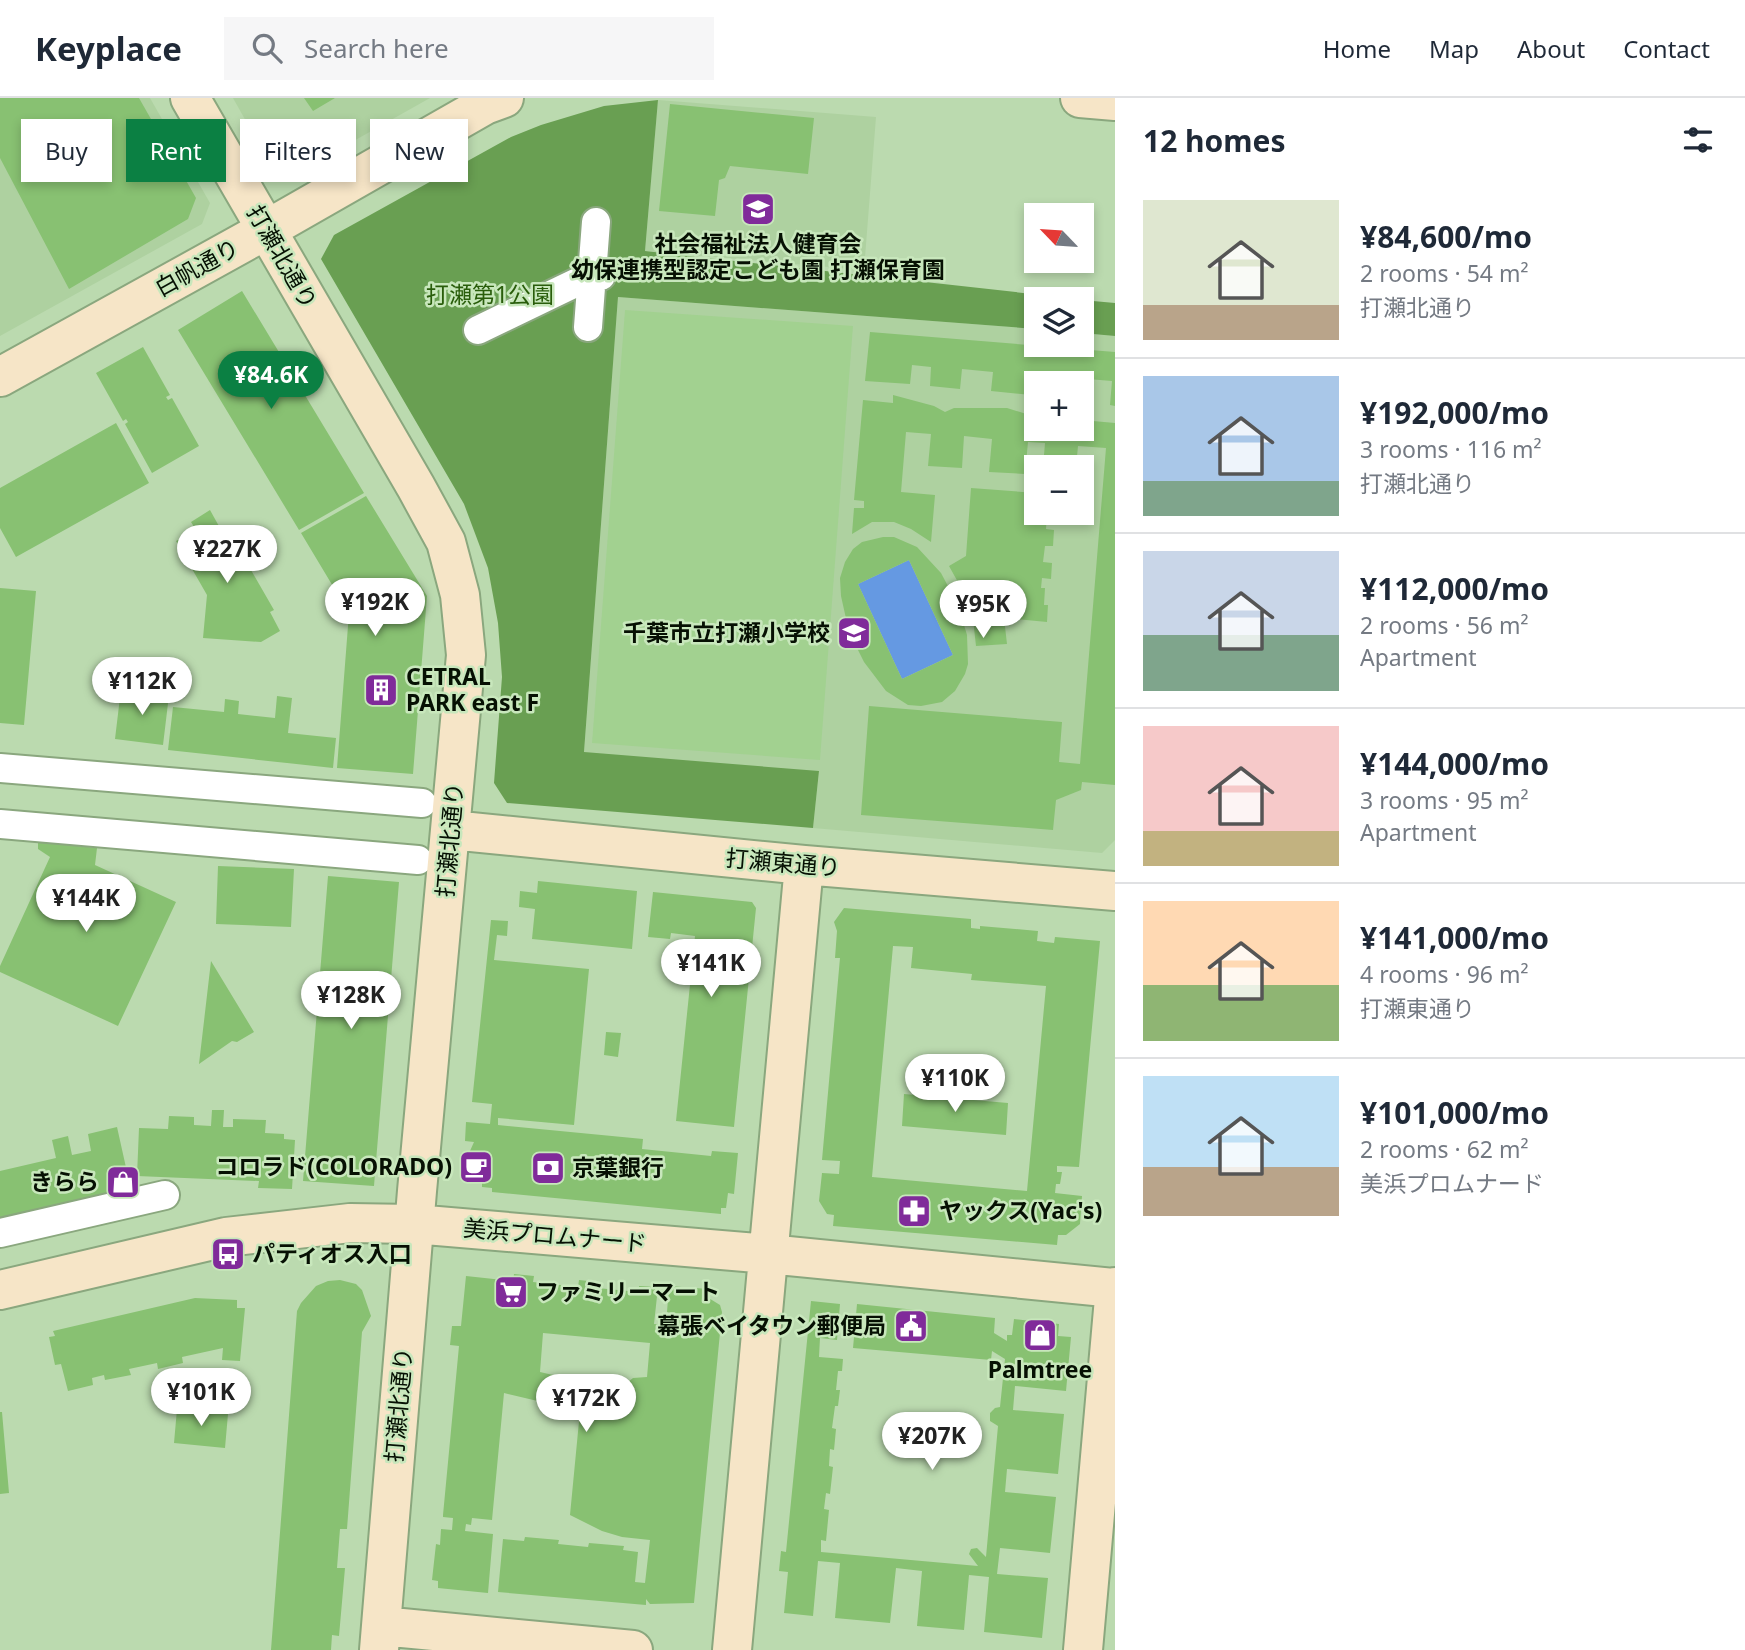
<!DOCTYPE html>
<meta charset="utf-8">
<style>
:root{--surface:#fff;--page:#f6f6f7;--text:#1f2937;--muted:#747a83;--line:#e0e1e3;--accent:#0b8043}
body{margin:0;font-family:"Noto Sans","Noto Sans JP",sans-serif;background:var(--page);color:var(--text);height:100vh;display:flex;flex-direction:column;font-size:26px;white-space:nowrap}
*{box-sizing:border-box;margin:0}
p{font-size:23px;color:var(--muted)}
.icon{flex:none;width:38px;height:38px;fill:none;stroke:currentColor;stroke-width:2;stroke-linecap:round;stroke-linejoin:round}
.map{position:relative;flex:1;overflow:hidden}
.details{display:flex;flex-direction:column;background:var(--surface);width:630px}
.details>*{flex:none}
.guide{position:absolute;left:21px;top:21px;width:665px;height:63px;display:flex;gap:14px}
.needle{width:46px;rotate:295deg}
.tools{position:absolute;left:1024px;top:105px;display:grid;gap:14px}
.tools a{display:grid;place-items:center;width:70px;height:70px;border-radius:0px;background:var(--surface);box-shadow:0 4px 10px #0003;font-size:35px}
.price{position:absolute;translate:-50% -60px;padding:0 16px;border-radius:24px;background:#fff;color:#222;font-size:23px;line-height:46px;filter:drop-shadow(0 2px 4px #0008)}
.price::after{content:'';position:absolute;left:50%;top:42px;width:21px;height:16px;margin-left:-10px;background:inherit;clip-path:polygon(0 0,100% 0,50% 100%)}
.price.current{background:var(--accent);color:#fff}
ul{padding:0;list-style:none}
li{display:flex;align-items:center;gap:21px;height:175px;padding:0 28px}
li+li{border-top:2px solid var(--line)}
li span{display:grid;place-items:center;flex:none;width:196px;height:140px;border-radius:0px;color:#555}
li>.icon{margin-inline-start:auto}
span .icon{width:84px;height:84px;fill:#fffc;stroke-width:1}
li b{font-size:30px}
h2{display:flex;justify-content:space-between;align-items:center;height:84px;padding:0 28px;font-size:30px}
.pill{padding:0 24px;border-radius:0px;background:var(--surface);box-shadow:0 4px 10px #0003;font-size:24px;line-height:63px}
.pill.current{background:var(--accent);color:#fff}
header{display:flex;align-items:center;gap:42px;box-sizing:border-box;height:98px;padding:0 35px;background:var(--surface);border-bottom:2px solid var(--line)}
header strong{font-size:33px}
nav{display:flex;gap:38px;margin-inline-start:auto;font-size:24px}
.search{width:490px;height:63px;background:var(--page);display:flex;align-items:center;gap:18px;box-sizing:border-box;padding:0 24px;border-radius:0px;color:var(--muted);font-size:26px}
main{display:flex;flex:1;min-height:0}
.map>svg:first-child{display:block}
.built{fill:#aed1a0;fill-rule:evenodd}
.green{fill:#a2d190}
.forest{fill:#699f52}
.water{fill:#6599e2}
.building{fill:#88c172;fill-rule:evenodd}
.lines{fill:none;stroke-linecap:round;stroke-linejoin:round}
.street-casing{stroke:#8aa77e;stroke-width:32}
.secondary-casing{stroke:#8aa77e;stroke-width:42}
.street{stroke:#fff;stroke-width:28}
.secondary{stroke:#f6e5c7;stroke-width:38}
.labels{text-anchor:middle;stroke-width:5;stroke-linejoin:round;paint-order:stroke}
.poi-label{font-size:23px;font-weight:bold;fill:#061003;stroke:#c8e7bc;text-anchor:start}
.street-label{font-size:23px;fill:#061003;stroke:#c8e7bc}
.park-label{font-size:23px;fill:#295d0b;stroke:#c8e7bc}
</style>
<header>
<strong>Keyplace</strong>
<div class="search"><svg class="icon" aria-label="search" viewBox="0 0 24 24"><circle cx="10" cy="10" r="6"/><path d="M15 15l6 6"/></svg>Search here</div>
<nav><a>Home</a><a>Map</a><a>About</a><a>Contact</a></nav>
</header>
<main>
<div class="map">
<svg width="1115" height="1552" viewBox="0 0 1115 1552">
<rect width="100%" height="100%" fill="#bbdaaf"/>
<path class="built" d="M 0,0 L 150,0 L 210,105 L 202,126 L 0,238 Z
M 233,0 L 430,0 L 295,76 L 269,64 Z
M 658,2 L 876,19 L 864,172 L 645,153 Z
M 618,199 L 1036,231 L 1036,247 L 1082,247 L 1082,235 L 1115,238 L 1115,742 L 1102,755 L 813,730 L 819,674 L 584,655 ZM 1036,285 L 1082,285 L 1082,331 L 1036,331 ZM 1036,369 L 1082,369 L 1082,415 L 1036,415 Z"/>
<path class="green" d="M 625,212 L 853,228 L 820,662 L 592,645 Z"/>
<path class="forest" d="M 658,2 L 645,153 L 1078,201 L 1036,201 L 1036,231 L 618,199 L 584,654 L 819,673 L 813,730 L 507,705 L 494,685 L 502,579 L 498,525 L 488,470 L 464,406 L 321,161 L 334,137 L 511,39 L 541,27 L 604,8 Z
M 1082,202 L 1115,205 L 1115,238 L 1082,235 Z"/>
<path class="water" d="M 909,462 L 953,557 L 902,581 L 858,486 Z"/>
<path class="building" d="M 0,0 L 139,0 L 196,100 L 188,121 L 69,191 L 0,60 Z
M 304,0 L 335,0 L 313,13 Z
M 670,6 L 814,20 L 808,76 L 730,68 L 725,80 L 719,82 L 715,118 L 659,113 Z
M 242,193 L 364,395 L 299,432 L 178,232 Z
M 870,234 L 1115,254 L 1115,308 L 1110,307 L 1112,283 L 1088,281 L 1086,302 L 1082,302 L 1082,285 L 1046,285 L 1047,278 L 1033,277 L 1031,297 L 991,293 L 993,274 L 962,271 L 960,291 L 930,288 L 931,269 L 912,267 L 910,286 L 865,283 Z
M 143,249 L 170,297 L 166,299 L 168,302 L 172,300 L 199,348 L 152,375 L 125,326 L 128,324 L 126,321 L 123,323 L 96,275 Z
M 893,297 L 934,308 L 945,314 L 954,310 L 1007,310 L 1036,319 L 1036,331 L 1082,331 L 1082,322 L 1115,325 L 1115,687 L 1082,684 L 1081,692 L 1056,702 L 1053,732 L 861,717 L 869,608 L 1062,624 L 1059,664 L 1080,666 L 1106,350 L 1078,348 L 1076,369 L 1043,369 L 1045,345 L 1028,344 L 1025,376 L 989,374 L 992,341 L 964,338 L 962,370 L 928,368 L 931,336 L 906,334 L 901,394 L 935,397 L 931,444 L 911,431 L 894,424 L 872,424 L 852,436 L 854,410 L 864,410 L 864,403 L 854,402 L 863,302 L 893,305 Z
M 116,325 L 149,385 L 16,459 L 0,430 L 0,390 Z
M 971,390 L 1036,395 L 1036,415 L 1047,415 L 1046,431 L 1054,432 L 1053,448 L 1045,448 L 1043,464 L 1052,465 L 1051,481 L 1042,480 L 1041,490 L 1045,490 L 1044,507 L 1048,507 L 1047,524 L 1004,520 L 1007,546 L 976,548 L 973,521 L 964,495 L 949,468 L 966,458 Z
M 366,398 L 427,498 L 413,676 L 337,670 L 349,515 L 301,435 Z
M 210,412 L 220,430 L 225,427 L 274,512 L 270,514 L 280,533 L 261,544 L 203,540 L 207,497 L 176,443 L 196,432 L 191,424 Z
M 883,439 L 894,439 L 917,449 L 941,475 L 958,507 L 967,537 L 968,566 L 965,576 L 955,593 L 942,604 L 921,608 L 908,607 L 886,593 L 864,564 L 849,534 L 841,498 L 840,480 L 845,464 L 853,451 L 862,444 ZM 909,462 L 953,557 L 902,581 L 858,486 Z
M 0,490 L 36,493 L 24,627 L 0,625 Z
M 121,591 L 169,597 L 163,647 L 115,641 Z
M 277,598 L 292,600 L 288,635 L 336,640 L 333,670 L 168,652 L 173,609 L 224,614 L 225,601 L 239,603 L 238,616 L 275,620 Z
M 38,744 L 97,750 L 95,767 L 176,804 L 118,928 L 0,874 L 0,868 L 50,759 L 38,751 Z
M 218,768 L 294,771 L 291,829 L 216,826 Z
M 328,778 L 399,784 L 374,1088 L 303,1083 Z
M 538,783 L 637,793 L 632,851 L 532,841 L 535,811 L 519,809 L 520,793 L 537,795 Z
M 653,794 L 752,804 L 756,810 L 734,1029 L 676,1023 L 695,838 L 671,835 L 670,841 L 648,839 Z
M 844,810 L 971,821 L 971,830 L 980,831 L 980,828 L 1038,833 L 1037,843 L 1054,845 L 1055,839 L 1100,843 L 1079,1069 L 1057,1068 L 1057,1074 L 1062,1074 L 1060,1086 L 1056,1086 L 1055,1095 L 1082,1098 L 1080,1126 L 1066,1137 L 1058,1137 L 1057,1147 L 833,1128 L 834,1117 L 827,1116 L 819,1103 L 822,1075 L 839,1076 L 840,1063 L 822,1062 L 840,860 L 835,860 L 837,833 L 834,824 ZM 893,848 L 913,849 L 911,870 L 972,876 L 971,882 L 1046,888 L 1027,1093 L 872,1079 Z
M 491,822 L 508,823 L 507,838 L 497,837 L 494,862 L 589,871 L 574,1027 L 498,1020 L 498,1027 L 643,1041 L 642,1051 L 711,1058 L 712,1053 L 738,1055 L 734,1096 L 728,1095 L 726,1110 L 721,1110 L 721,1116 L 492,1094 L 492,1090 L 482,1089 L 482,1082 L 461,1073 L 474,1044 L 465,1043 L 466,1024 L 490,1026 L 492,1006 L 472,1004 Z
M 211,863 L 254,934 L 237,944 L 232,943 L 199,966 Z
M 606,934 L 621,935 L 618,959 L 604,957 Z
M 904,996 L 1008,1005 L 1006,1037 L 902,1028 Z
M 212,1012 L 224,1012 L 223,1029 L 233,1029 L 233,1021 L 266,1022 L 265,1035 L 284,1036 L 284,1041 L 295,1042 L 292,1091 L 258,1090 L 259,1083 L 137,1078 L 139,1030 L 168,1031 L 169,1018 L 194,1019 L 194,1027 L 211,1028 Z
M 117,1029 L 133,1101 L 0,1130 L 0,1073 L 56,1060 L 52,1042 L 68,1038 L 72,1057 L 91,1053 L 88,1036 Z
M 514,1176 L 534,1178 L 533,1184 L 578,1189 L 579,1182 L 598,1184 L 597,1190 L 639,1194 L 639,1188 L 658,1189 L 654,1226 L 670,1227 L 671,1215 L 667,1214 L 669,1188 L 708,1191 L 707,1199 L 720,1207 L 722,1214 L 694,1505 L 650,1506 L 646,1501 L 646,1507 L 498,1494 L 503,1441 L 524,1443 L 525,1439 L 559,1442 L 558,1446 L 588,1449 L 589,1445 L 624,1448 L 623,1452 L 638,1454 L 635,1484 L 645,1485 L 650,1442 L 622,1439 L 602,1433 L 570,1417 L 580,1313 L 504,1295 L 492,1422 L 472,1420 L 471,1427 L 466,1426 L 465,1433 L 493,1436 L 488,1495 L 438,1490 L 438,1483 L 432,1482 L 436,1446 L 440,1447 L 441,1431 L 452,1432 L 453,1420 L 443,1419 L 443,1417 L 459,1248 L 450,1247 L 452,1228 L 461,1228 L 466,1178 L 513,1183 ZM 543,1235 L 650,1245 L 647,1279 L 633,1280 L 618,1292 L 540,1274 Z
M 340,1182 L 356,1186 L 362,1192 L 371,1218 L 362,1234 L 347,1431 L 340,1431 L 337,1470 L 345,1470 L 339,1538 L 332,1537 L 331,1552 L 271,1552 L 297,1213 L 301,1205 L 316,1188 L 328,1183 Z
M 195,1200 L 237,1202 L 237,1210 L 245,1210 L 240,1263 L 222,1262 L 223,1250 L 182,1259 L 183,1265 L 158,1271 L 157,1265 L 129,1271 L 131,1277 L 105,1282 L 104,1277 L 92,1280 L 93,1287 L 68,1293 L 61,1266 L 55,1267 L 49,1239 L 55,1238 L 53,1233 Z
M 811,1203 L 840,1206 L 837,1242 L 820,1240 L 819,1259 L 843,1261 L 842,1273 L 838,1273 L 836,1292 L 840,1292 L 838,1308 L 835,1308 L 832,1330 L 836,1331 L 834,1352 L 830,1351 L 829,1368 L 833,1369 L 830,1396 L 826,1395 L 824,1411 L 829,1412 L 826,1443 L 821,1442 L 821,1454 L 978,1468 L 969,1456 L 971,1451 L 977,1450 L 986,1459 L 998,1328 L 990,1323 L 990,1315 L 995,1310 L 1000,1309 L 1005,1261 L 992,1253 L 991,1262 L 853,1250 L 857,1206 L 995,1220 L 994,1235 L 1007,1243 L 1007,1237 L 1012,1237 L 1014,1221 L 1059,1226 L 1058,1238 L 1071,1239 L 1066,1293 L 1015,1288 L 1013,1312 L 1064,1316 L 1058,1376 L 1007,1371 L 1005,1394 L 1056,1399 L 1050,1455 L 1000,1450 L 997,1476 L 1048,1480 L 1042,1540 L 984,1534 L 989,1479 L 969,1477 L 964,1532 L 917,1528 L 922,1473 L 896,1470 L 890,1525 L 835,1520 L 840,1465 L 818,1463 L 813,1518 L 784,1515 L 788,1474 L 779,1473 L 781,1453 L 786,1454 Z
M 177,1311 L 228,1316 L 225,1350 L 174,1345 Z
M 0,1314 L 2,1314 L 9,1395 L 0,1396 Z"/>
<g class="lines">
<g class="street-casing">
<path id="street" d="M 588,229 L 596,124
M 478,232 L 592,177 L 601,178
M 0,670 L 422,705
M 0,726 L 418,762
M 0,1135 L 165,1097"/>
</g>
<g class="secondary-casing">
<path id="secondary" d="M 190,0 L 416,389 L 446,444 L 460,497 L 466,557 L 417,1093 L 379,1552
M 1080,0 L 1115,3
M 0,279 L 266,132 L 485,7 L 504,0
M 451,732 L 804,767 L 1115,793
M 0,1192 L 226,1139 L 350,1125 L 414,1126 L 768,1156 L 1115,1190
M 381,1528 L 633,1552
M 732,1552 L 804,767
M 1083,1552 L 1115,1189"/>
</g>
<use href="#street" class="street"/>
<use href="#secondary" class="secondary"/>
</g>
<defs>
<g id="school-square" transform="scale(1.75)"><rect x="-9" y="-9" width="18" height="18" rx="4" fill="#802b9a" stroke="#c8e7bc"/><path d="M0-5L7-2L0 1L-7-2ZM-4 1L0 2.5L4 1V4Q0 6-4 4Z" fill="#fff"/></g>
<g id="building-square" transform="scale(1.75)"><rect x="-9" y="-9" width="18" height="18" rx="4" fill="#802b9a" stroke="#c8e7bc"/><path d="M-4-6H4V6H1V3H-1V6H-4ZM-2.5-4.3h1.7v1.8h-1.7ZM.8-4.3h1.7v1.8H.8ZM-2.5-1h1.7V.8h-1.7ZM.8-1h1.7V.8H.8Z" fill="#fff"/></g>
<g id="cafe-square" transform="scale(1.75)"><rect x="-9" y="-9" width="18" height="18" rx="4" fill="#802b9a" stroke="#c8e7bc"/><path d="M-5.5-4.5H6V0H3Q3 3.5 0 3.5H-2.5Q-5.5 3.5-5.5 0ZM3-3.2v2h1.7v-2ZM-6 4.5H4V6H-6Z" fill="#fff"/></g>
<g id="bank-square" transform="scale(1.75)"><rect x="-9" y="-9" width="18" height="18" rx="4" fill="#802b9a" stroke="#c8e7bc"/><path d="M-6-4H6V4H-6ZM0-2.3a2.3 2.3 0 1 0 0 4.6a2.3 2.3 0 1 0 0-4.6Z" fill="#fff"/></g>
<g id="shop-square" transform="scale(1.75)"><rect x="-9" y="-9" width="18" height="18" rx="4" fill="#802b9a" stroke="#c8e7bc"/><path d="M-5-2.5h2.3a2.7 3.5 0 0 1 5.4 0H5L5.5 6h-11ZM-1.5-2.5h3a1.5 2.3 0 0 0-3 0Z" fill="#fff"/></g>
<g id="pharmacy-square" transform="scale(1.75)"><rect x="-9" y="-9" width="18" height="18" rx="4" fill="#802b9a" stroke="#c8e7bc"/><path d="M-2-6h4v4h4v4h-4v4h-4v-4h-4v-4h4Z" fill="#fff"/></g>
<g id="bus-square" transform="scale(1.75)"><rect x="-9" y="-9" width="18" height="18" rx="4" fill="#802b9a" stroke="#c8e7bc"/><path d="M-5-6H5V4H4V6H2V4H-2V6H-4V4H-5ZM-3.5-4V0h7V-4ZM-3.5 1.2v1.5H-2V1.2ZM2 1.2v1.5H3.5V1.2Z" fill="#fff"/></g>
<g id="supermarket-square" transform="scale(1.75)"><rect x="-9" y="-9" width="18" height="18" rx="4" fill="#802b9a" stroke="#c8e7bc"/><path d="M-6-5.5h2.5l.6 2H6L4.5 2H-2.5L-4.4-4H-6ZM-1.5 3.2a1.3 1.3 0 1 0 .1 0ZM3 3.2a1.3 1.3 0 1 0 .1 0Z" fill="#fff"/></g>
<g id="civic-square" transform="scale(1.75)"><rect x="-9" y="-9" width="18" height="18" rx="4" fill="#802b9a" stroke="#c8e7bc"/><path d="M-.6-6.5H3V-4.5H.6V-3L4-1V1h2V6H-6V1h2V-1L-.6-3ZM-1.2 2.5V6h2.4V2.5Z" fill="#fff"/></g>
</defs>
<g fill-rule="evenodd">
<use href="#school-square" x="758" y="111"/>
<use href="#school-square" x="854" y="535"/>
<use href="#building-square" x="381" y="592"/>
<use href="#cafe-square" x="476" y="1069"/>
<use href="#bank-square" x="548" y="1070"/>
<use href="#shop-square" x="123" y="1084"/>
<use href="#pharmacy-square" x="914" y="1113"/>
<use href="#bus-square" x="228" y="1156"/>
<use href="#supermarket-square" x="511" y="1194"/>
<use href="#civic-square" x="911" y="1228"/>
<use href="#shop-square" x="1040" y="1237"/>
</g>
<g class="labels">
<g class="poi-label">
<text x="758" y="154" text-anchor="middle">社会福祉法人健育会<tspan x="758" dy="26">幼保連携型認定こども園 打瀬保育園</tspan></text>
<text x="830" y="543" text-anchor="end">千葉市立打瀬小学校</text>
<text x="406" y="587">CETRAL<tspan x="406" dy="26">PARK east F</tspan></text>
<text x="452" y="1077" text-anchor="end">コロラド(COLORADO)</text>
<text x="572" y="1078">京葉銀行</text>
<text x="99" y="1092" text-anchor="end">きらら</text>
<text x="939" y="1121">ヤックス(Yac's)</text>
<text x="252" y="1164">パティオス入口</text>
<text x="536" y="1202">ファミリーマート</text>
<text x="886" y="1236" text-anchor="end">幕張ベイタウン郵便局</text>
<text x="1040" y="1280" text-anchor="middle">Palmtree</text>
</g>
<g class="street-label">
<text transform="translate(282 159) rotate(60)" y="8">打瀬北通り</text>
<text transform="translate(197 170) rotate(-29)" y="8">白帆通り</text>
<text transform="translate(450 742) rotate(-85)" y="8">打瀬北通り</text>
<text transform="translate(783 765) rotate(5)" y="8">打瀬東通り</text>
<text transform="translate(555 1138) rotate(5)" y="8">美浜プロムナード</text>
<text transform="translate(399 1307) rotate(-85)" y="8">打瀬北通り</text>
</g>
<g class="park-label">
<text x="490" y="205">打瀬第1公園</text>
</g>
</g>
</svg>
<div class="tools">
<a><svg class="needle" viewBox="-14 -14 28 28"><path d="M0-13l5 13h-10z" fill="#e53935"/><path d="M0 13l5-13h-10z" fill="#747a83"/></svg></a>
<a><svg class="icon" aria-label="layers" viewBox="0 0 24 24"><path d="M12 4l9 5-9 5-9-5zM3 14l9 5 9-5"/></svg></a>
<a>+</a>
<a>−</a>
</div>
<b class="price current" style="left:271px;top:313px">¥84.6K</b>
<b class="price" style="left:227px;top:487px">¥227K</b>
<b class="price" style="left:375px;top:540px">¥192K</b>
<b class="price" style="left:983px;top:542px">¥95K</b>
<b class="price" style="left:142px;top:619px">¥112K</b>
<b class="price" style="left:86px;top:836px">¥144K</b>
<b class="price" style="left:711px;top:901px">¥141K</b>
<b class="price" style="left:351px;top:933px">¥128K</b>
<b class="price" style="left:955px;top:1016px">¥110K</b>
<b class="price" style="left:201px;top:1330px">¥101K</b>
<b class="price" style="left:586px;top:1336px">¥172K</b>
<b class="price" style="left:932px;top:1374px">¥207K</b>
<div class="guide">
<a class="pill">Buy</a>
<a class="pill current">Rent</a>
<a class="pill">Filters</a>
<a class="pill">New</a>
</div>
</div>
<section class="details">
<h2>12 homes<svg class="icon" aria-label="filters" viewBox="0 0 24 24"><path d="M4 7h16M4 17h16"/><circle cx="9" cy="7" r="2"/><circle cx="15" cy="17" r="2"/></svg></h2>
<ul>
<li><span style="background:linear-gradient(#dfe7d0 75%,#b9a48a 0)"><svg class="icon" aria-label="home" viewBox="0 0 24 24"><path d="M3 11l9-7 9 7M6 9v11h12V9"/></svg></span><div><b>¥84,600/mo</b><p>2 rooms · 54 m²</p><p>打瀬北通り</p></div></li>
<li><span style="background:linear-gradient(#a9c7e8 75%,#7fa58c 0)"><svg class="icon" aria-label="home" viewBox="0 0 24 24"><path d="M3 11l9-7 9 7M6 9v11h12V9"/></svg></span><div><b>¥192,000/mo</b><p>3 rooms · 116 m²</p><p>打瀬北通り</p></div></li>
<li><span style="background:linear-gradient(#c9d6e8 60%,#7fa58c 0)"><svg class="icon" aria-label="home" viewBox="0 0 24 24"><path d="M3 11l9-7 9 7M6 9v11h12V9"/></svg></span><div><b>¥112,000/mo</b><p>2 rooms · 56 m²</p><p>Apartment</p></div></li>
<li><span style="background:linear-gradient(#f6c9c9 75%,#c2b280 0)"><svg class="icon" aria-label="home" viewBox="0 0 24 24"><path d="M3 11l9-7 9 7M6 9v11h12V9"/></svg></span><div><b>¥144,000/mo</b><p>3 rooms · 95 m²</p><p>Apartment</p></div></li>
<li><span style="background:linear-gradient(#ffd9b3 60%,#8fb573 0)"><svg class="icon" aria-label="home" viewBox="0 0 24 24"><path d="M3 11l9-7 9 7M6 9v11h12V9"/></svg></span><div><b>¥141,000/mo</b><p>4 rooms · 96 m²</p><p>打瀬東通り</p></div></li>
<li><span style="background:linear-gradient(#bfe0f5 65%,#b9a48a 0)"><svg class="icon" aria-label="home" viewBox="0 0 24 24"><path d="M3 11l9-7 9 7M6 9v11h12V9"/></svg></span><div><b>¥101,000/mo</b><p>2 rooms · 62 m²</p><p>美浜プロムナード</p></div></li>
</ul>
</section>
</main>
